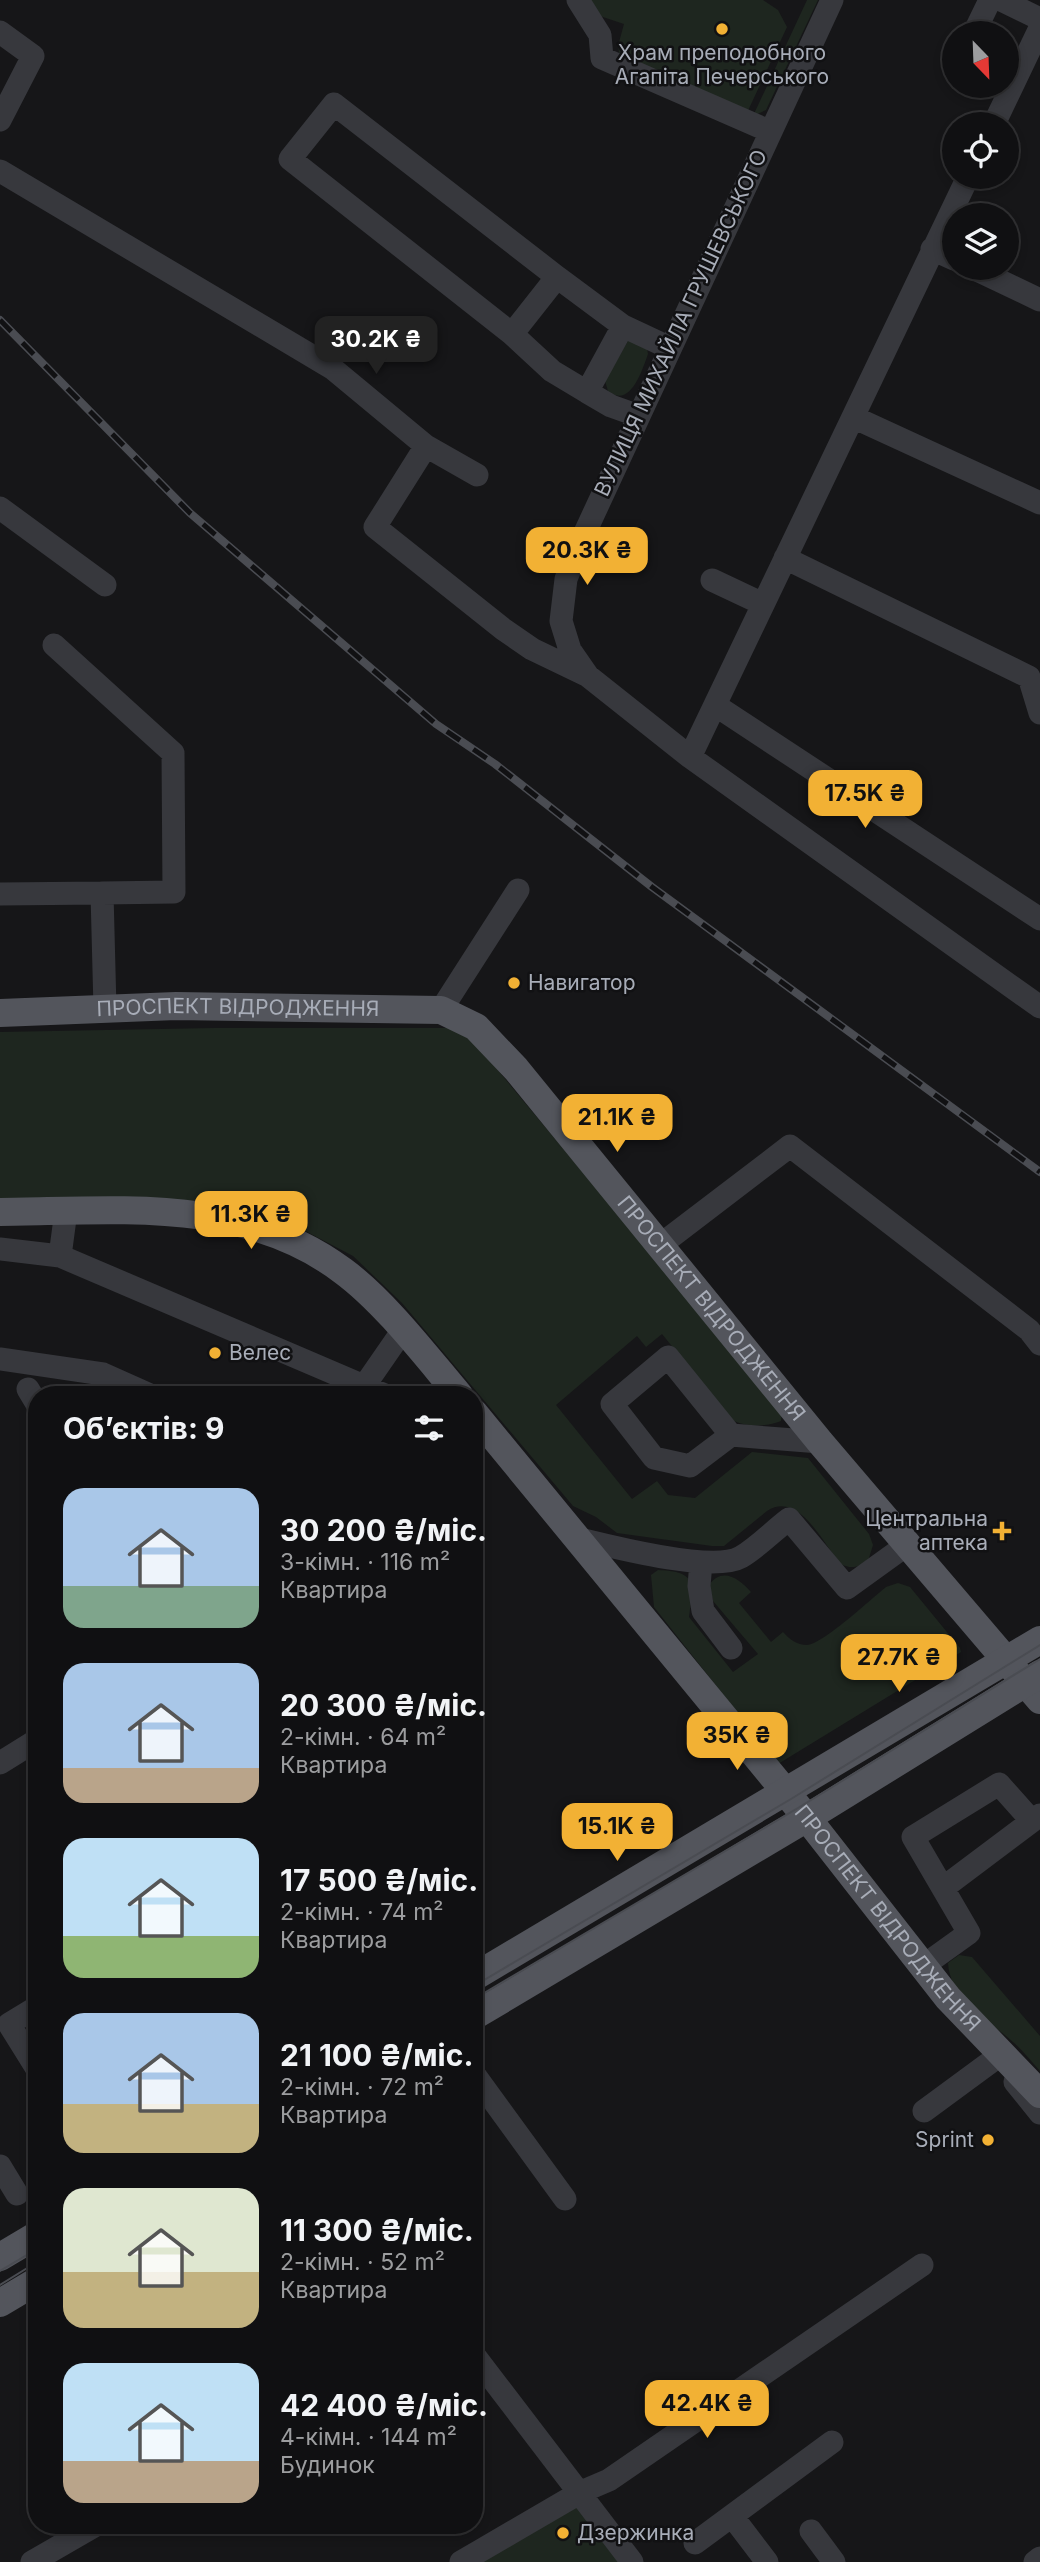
<!DOCTYPE html>
<html lang="uk">
<meta charset="utf-8">
<style>
:root{--surface:#101012;--page:#19191b;--text:#f1f3f6;--muted:#9c9d9f;--line:#303032;--accent:#f2b134}
body{margin:0;font-family:Inter,sans-serif;background:var(--page);color:var(--text);height:100vh;display:flex;flex-direction:column;font-size:26px;white-space:nowrap}
*{box-sizing:border-box;margin:0}
p{font-size:23px;color:var(--muted)}
.icon{flex:none;width:38px;height:38px;fill:none;stroke:currentColor;stroke-width:2;stroke-linecap:round;stroke-linejoin:round}
.map{position:relative;flex:1;overflow:hidden}
.panel{position:absolute;left:28px;top:1386px;width:455px;height:1148px;display:flex;flex-direction:column;background:var(--surface);border-radius:28px;box-shadow:0 4px 10px #0003,0 0 0 2px var(--line)}
.panel>*{flex:none}
.needle{width:46px;rotate:157deg}
.controls{position:absolute;left:942px;top:21px;display:grid;gap:14px}
.controls a{display:grid;place-items:center;width:77px;height:77px;border-radius:50%;background:var(--surface);box-shadow:0 4px 10px #0003,0 0 0 2px var(--line);font-size:35px}
.price{position:absolute;translate:-50% -60px;padding:0 16px;border-radius:14px;background:var(--accent);color:#111;font-size:23px;line-height:46px;filter:drop-shadow(0 2px 4px #0008)}
.price::after{content:'';position:absolute;left:50%;top:42px;width:21px;height:16px;margin-left:-10px;background:inherit;clip-path:polygon(0 0,100% 0,50% 100%)}
.price.on{background:#222;color:#fff}
ul{padding:0;list-style:none}
li{display:flex;align-items:center;gap:21px;height:175px;padding:0 35px}
li span{display:grid;place-items:center;flex:none;width:196px;height:140px;border-radius:21px;color:#555}
li>.icon{margin-inline-start:auto}
span .icon{width:84px;height:84px;fill:#fffc;stroke-width:1}
li b{font-size:30px}
h2{display:flex;justify-content:space-between;align-items:center;height:84px;padding:0 35px;font-size:30px}
.map>svg:first-child{display:block}
.green{fill:#1e261f}
.lines{fill:none;stroke-linecap:round;stroke-linejoin:round}
.minor{stroke:#37383d;stroke-width:23}
.major{stroke:#53555c;stroke-width:28}
.tram{stroke:#4a4c52;stroke-width:2}
.rail-casing{stroke:#4a4c52;stroke-width:8}
.rail{stroke:#111113;stroke-width:5;stroke-dasharray:16;stroke-linecap:butt}
.poi-dot{fill:#f2b134;stroke:#111113;stroke-width:2.5}
.labels{text-anchor:middle;stroke-width:5;stroke-linejoin:round;paint-order:stroke}
.poi-label{font-size:21px;fill:#a8adb8;stroke:#111113;text-anchor:start}
.street-label{font-size:21px;fill:#a8adb8;stroke:#111113}
</style>
<div class="map">
<svg width="1040" height="2562" viewBox="0 0 1040 2562">
<rect width="100%" height="100%" fill="#161618"/>
<path class="green" d="M 584,0 L 763,0 L 778,10 L 787,27 L 746,115 L 620,59 L 618,46 L 624,24 L 600,16 Z
M 807,0 L 818,0 L 766,110 L 753,116 Z
M 629,339 L 647,349 L 648,354 C 642,371 630,409 608,391 L 605,381 Z
M 214,1028 L 453,1028 L 471,1038 L 782,1411 L 781,1421 C 768,1427 744,1427 732,1420 L 662,1334 L 646,1347 L 637,1336 L 556,1405 L 632,1499 L 657,1481 L 668,1495 L 695,1498 L 752,1452 L 808,1458 L 869,1534 L 873,1545 L 869,1558 C 861,1567 852,1570 841,1564 C 823,1545 800,1490 767,1511 L 724,1546 L 712,1546 L 617,1533 L 596,1517 L 573,1506 L 402,1303 L 353,1256 L 292,1224 L 226,1206 L 0,1201 L 0,1032 Z
M 658,1570 C 672,1571 687,1571 693,1586 L 689,1617 L 733,1672 L 758,1654 L 713,1601 L 709,1585 C 722,1566 740,1579 751,1592 L 739,1603 L 771,1642 L 783,1632 C 789,1639 797,1645 807,1645 C 822,1645 872,1598 886,1587 L 898,1583 L 910,1587 L 960,1648 L 961,1652 L 778,1764 L 654,1607 L 651,1575 Z
M 959,1955 L 972,1957 L 1040,2036 L 1040,2071 C 1031,2061 1023,2051 1013,2042 C 990,2021 950,2000 948,1963 Z
M 577,2504 L 620,2562 L 477,2562 Z"/>
<g class="lines">
<path class="minor" d="M 578,0 L 600,35 L 602,58 L 769,131
M 832,0 L 582,539 L 566,579 L 561,621 L 570,650 L 588,676 L 690,757 L 1040,1007
M 1001,0 L 1040,19
M 0,32 L 33,56 L 0,120
M 974,33 L 990,0
M 994,124 L 1040,28
M 0,171 L 332,368 L 426,446 L 375,527 L 503,629 L 532,649 L 586,675
M 932,249 L 954,259
M 973,268 L 1040,300
M 512,334 L 290,159 L 334,104 L 557,277
M 587,392 L 552,371 L 512,334 L 557,277 L 623,326
M 639,416 L 611,406 L 587,392 L 623,326 L 670,348
M 853,417 L 1040,503
M 426,446 L 477,475
M 0,508 L 105,585
M 785,558 L 1029,677 L 1040,713
M 712,580 L 763,604
M 54,645 L 173,753 L 174,892 L 102,893
M 715,705 L 1040,919
M 690,757 L 968,177
M 0,894 L 102,893 L 105,1009
M 441,1010 L 518,890
M 659,1246 L 790,1146 L 1029,1330 L 1040,1344
M 0,1249 L 60,1256 L 385,1395
M 60,1256 L 66,1211
M 0,1359 L 103,1374 L 150,1395
M 28,1389 L 37,1404
M 358,1395 L 403,1330
M 731,1435 L 668,1357 L 612,1404 L 654,1458 L 690,1466 L 731,1435 L 820,1442
M 580,1539 C 613,1547 713,1573 741,1557 C 758,1547 773,1531 789,1519 L 847,1588 L 908,1544
M 701,1562 L 699,1586 L 703,1611 L 731,1648
M 0,1763 L 37,1740
M 943,1888 L 1040,1815
M 923,1966 L 969,1933 L 913,1837 L 999,1784 L 1031,1820
M 37,2007 L 9,2024 L 37,2069
M 474,2074 L 565,2199
M 1015,2082 L 1040,2113
M 924,2111 L 996,2058
M 0,2166 L 17,2194
M 474,2355 L 632,2562
M 732,2516 L 767,2562
M 811,2531 L 834,2562
M 695,2543 L 832,2442
M 32,2562 L 96,2525
M 461,2562 L 581,2492 L 609,2480 L 922,2265
M 1035,2562 L 1040,2558"/>
<g class="major">
<path id="s1" d="M 0,1013 L 176,1006 L 441,1010 L 476,1027 L 516,1069 L 820,1442 L 1040,1700"/>
<path d="M 0,1212 C 117,1211 244,1196 343,1271 C 384,1301 426,1356 459,1395"/>
<path id="s2" d="M 474,1413 L 807,1818 L 948,1998 L 1040,2094"/>
<path d="M 474,1977 L 1040,1640"/>
<path d="M 474,2016 L 807,1818 L 1040,1674"/>
<path d="M 0,2257 L 37,2235"/>
<path d="M 0,2303 L 37,2281"/>
</g>
<path class="tram" d="M 474,1986 L 791,1799 L 1040,1645
M 474,1999 L 798,1808 L 1040,1659
M 0,2271 L 37,2249
M 0,2285 L 37,2262"/>
<g class="rail-casing">
<path id="rail" d="M 0,320 L 190,513 L 436,724 L 495,764 L 652,887 L 1040,1172"/>
</g>
<use href="#rail" class="rail"/>
</g>
<g class="poi-dot">
<circle cx="722" cy="29" r="7"/>
<circle cx="514" cy="983" r="7"/>
<circle cx="215" cy="1353" r="7"/>
<path d="M998.5 1520.5h7v7h7v7h-7v7h-7v-7h-7v-7h7z"/>
<circle cx="988" cy="2140" r="7"/>
<circle cx="563" cy="2533" r="7"/>
</g>
<g class="labels">
<g class="poi-label">
<text x="722" y="60" text-anchor="middle">Храм преподобного<tspan x="722" dy="24">Агапіта Печерського</tspan></text>
<text x="528" y="990">Навигатор</text>
<text x="229" y="1360">Велес</text>
<text x="988" y="1526" text-anchor="end">Центральна<tspan x="988" dy="24">аптека</tspan></text>
<text x="974" y="2147" text-anchor="end">Sprint</text>
<text x="577" y="2540">Дзержинка</text>
</g>
<g class="street-label">
<text transform="translate(681 323) rotate(-65)" y="7">ВУЛИЦЯ МИХАЙЛА ГРУШЕВСЬКОГО</text>
<text dy="7" stroke="none"><textPath href="#s1" startOffset="238">ПРОСПЕКТ ВІДРОДЖЕННЯ</textPath></text>
<text dy="7" stroke="none"><textPath href="#s1" startOffset="847">ПРОСПЕКТ ВІДРОДЖЕННЯ</textPath></text>
<text dy="7" stroke="none"><textPath href="#s2" startOffset="653">ПРОСПЕКТ ВІДРОДЖЕННЯ</textPath></text>
</g>
</g>
</svg>
<div class="controls">
<a><svg class="needle" viewBox="-14 -14 28 28"><path d="M0-13l5 13h-10z" fill="#e53935"/><path d="M0 13l5-13h-10z" fill="#9c9d9f"/></svg></a>
<a><svg class="icon" aria-label="locate" viewBox="0 0 24 24"><circle cx="12" cy="12" r="6"/><path d="M12 2v4M12 18v4M2 12h4M18 12h4"/></svg></a>
<a><svg class="icon" aria-label="layers" viewBox="0 0 24 24"><path d="M12 4l9 5-9 5-9-5zM3 14l9 5 9-5"/></svg></a>
</div>
<b class="price on" style="left:376px;top:376px">30.2K ₴</b>
<b class="price" style="left:587px;top:587px">20.3K ₴</b>
<b class="price" style="left:865px;top:830px">17.5K ₴</b>
<b class="price" style="left:617px;top:1154px">21.1K ₴</b>
<b class="price" style="left:251px;top:1251px">11.3K ₴</b>
<b class="price" style="left:899px;top:1694px">27.7K ₴</b>
<b class="price" style="left:737px;top:1772px">35K ₴</b>
<b class="price" style="left:617px;top:1863px">15.1K ₴</b>
<b class="price" style="left:707px;top:2440px">42.4K ₴</b>
<section class="panel">
<h2>Об’єктів: 9<svg class="icon" aria-label="filters" viewBox="0 0 24 24"><path d="M4 7h16M4 17h16"/><circle cx="9" cy="7" r="2"/><circle cx="15" cy="17" r="2"/></svg></h2>
<ul>
<li><span style="background:linear-gradient(#a9c7e8 70%,#7fa58c 0)"><svg class="icon" aria-label="home" viewBox="0 0 24 24"><path d="M3 11l9-7 9 7M6 9v11h12V9"/></svg></span><div><b>30 200 ₴/міс.</b><p>3-кімн. · 116 m²</p><p>Квартира</p></div></li>
<li><span style="background:linear-gradient(#a9c7e8 75%,#b9a48a 0)"><svg class="icon" aria-label="home" viewBox="0 0 24 24"><path d="M3 11l9-7 9 7M6 9v11h12V9"/></svg></span><div><b>20 300 ₴/міс.</b><p>2-кімн. · 64 m²</p><p>Квартира</p></div></li>
<li><span style="background:linear-gradient(#bfe0f5 70%,#8fb573 0)"><svg class="icon" aria-label="home" viewBox="0 0 24 24"><path d="M3 11l9-7 9 7M6 9v11h12V9"/></svg></span><div><b>17 500 ₴/міс.</b><p>2-кімн. · 74 m²</p><p>Квартира</p></div></li>
<li><span style="background:linear-gradient(#a9c7e8 65%,#c2b280 0)"><svg class="icon" aria-label="home" viewBox="0 0 24 24"><path d="M3 11l9-7 9 7M6 9v11h12V9"/></svg></span><div><b>21 100 ₴/міс.</b><p>2-кімн. · 72 m²</p><p>Квартира</p></div></li>
<li><span style="background:linear-gradient(#dfe7d0 60%,#c2b280 0)"><svg class="icon" aria-label="home" viewBox="0 0 24 24"><path d="M3 11l9-7 9 7M6 9v11h12V9"/></svg></span><div><b>11 300 ₴/міс.</b><p>2-кімн. · 52 m²</p><p>Квартира</p></div></li>
<li><span style="background:linear-gradient(#bfe0f5 70%,#b9a48a 0)"><svg class="icon" aria-label="home" viewBox="0 0 24 24"><path d="M3 11l9-7 9 7M6 9v11h12V9"/></svg></span><div><b>42 400 ₴/міс.</b><p>4-кімн. · 144 m²</p><p>Будинок</p></div></li>
</ul>
</section>
</div>
